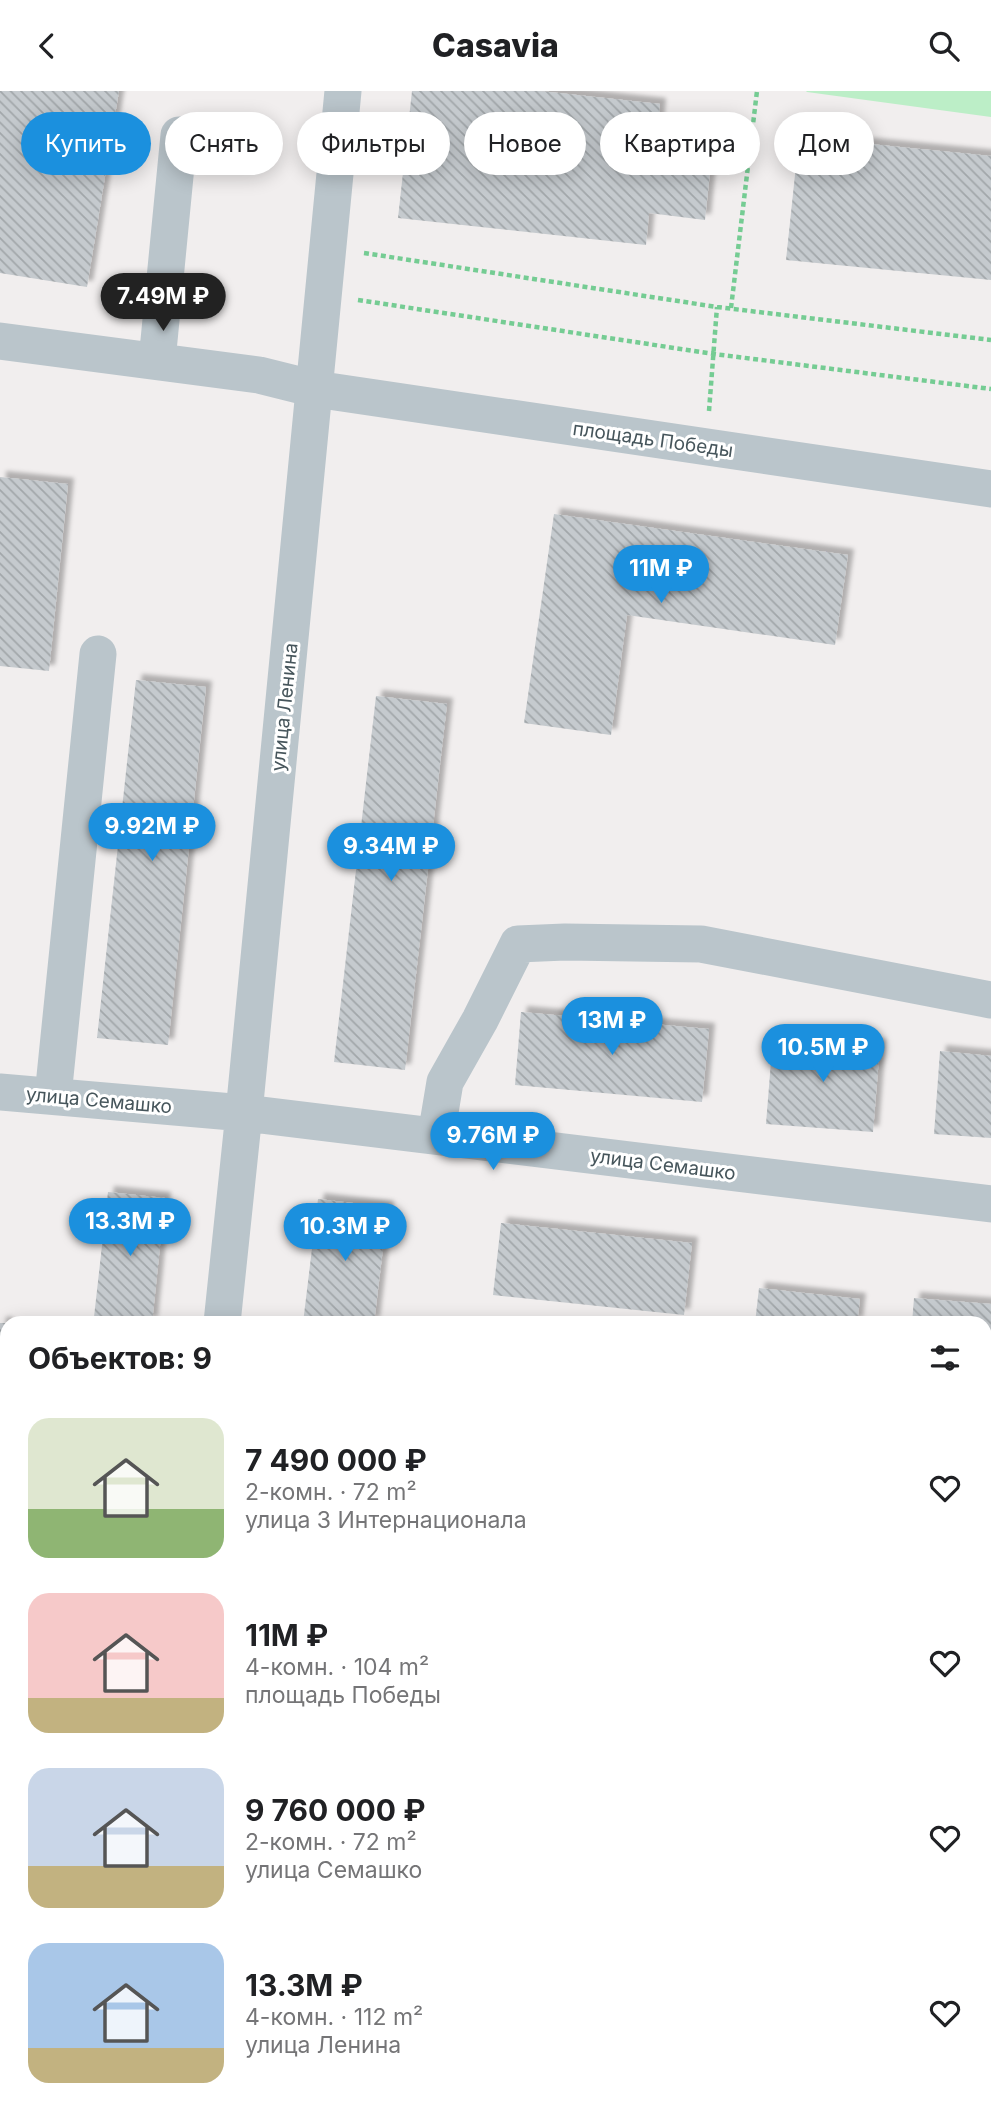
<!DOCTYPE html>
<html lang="ru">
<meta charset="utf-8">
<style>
:root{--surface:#fff;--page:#f2f2f2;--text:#202124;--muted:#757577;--accent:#1b90de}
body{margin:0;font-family:Inter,sans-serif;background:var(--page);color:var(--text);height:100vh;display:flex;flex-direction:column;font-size:26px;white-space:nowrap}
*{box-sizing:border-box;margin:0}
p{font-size:23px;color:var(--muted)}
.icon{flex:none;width:38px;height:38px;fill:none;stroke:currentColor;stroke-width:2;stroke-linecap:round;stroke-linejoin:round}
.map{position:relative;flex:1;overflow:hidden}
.drawer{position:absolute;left:0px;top:1225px;width:992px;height:798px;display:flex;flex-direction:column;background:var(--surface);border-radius:21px 21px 0 0;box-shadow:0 4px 18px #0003}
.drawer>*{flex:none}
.banner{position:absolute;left:21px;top:21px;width:950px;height:63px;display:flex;gap:14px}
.price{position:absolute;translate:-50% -60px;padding:0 16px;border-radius:24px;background:var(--accent);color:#fff;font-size:23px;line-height:46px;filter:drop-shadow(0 2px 4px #0008)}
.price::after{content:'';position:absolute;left:50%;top:42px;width:21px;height:16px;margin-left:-10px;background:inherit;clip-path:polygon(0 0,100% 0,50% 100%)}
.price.active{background:#222;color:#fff}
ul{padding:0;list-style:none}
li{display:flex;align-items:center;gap:21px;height:175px;padding:0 28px}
li span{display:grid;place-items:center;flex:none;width:196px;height:140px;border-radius:21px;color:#555}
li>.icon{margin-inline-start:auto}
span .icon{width:84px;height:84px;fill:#fffc;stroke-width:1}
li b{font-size:30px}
h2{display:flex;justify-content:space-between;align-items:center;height:84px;padding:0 28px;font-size:30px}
.tag{padding:0 24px;border-radius:32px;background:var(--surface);box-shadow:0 4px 18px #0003;font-size:24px;line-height:63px}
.tag.active{background:var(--accent);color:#fff}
header{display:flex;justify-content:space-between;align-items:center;height:91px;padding:0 28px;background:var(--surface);font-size:32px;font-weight:800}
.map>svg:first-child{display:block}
.grass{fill:#bceec7}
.building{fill:url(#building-back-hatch);filter:url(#shadow)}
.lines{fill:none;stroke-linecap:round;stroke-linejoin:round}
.path{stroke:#75cc93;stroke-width:4.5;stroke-dasharray:5 3.5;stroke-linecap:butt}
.minor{stroke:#bac5cb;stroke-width:37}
.major{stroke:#aec3cd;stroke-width:38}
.labels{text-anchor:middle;stroke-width:6;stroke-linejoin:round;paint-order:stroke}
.street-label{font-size:19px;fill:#46555b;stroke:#fff}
</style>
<header><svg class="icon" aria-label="back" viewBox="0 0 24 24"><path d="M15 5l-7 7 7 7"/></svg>Casavia<svg class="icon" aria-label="search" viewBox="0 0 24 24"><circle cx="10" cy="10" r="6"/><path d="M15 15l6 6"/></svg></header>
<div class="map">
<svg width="991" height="2023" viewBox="0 0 991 2023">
<defs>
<pattern id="building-back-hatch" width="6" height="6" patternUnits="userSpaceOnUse" patternTransform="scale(1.75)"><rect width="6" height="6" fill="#c5cace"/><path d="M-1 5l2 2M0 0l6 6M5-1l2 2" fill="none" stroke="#a2a7aa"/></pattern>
<filter id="shadow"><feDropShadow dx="6" dy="-6" stdDeviation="2" flood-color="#0004"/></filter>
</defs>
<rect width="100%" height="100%" fill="#f1eeee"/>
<path class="grass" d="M 806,0 L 991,0 L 991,26 L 807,1 Z"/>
<path class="building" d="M 0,0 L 119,0 L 87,196 L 0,182 Z
M 412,0 L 540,0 L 660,13 L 658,36 L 714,42 L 705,129 L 649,122 L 646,154 L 398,127 Z
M 799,46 L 991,65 L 991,189 L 786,169 Z
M 0,386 L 68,393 L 49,580 L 0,575 Z
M 554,423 L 848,464 L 835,554 L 627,524 L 611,644 L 524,632 Z
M 136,589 L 206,596 L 168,954 L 97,947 Z
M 376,605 L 447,613 L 405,979 L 334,971 Z
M 521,921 L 709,938 L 702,1011 L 515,994 Z
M 773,945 L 880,954 L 873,1041 L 766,1033 Z
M 940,960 L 991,965 L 991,1047 L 934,1043 Z
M 108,1101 L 165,1107 L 152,1232 L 94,1226 Z
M 318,1108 L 388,1116 L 374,1232 L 303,1232 Z
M 501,1132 L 692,1152 L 684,1224 L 493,1204 Z
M 759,1197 L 860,1208 L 857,1232 L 755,1232 Z
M 914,1207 L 991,1213 L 991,1300 L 985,1300 L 985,1232 L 912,1232 Z
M 0,1232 L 7,1232 L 7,1294 L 0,1293 Z
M 0,1397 L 7,1398 L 7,1751 L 0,1750 Z"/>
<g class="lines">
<path class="path" d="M 364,162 L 717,216 L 991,249
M 358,209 L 714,263 L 991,298
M 731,217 L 757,0
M 709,320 L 717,216
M 985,1977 L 991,1978"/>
<path class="minor" d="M 0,250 L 259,284 L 315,298 L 991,398
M 157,270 L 179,44
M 0,1001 L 244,1022 L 991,1113
M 53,1005 L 98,563
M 436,1045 L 445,991 L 480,929 L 518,853 L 565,851 L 701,853 L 991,909
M 222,1232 L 244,1022 L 343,0
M 0,1376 L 7,1377
M 0,1943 L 7,1944"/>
<path class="major" d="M 696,2016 L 764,2023
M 136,2023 L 137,2016"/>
</g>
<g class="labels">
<g class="street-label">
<text transform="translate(653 348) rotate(8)" y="7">площадь Победы</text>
<text transform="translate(284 616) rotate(-84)" y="7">улица Ленина</text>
<text transform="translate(99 1009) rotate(5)" y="7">улица Семашко</text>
<text transform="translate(663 1073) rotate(7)" y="7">улица Семашко</text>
</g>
</g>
</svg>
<b class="price active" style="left:163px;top:242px">7.49M ₽</b>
<b class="price" style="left:661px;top:514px">11M ₽</b>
<b class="price" style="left:152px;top:772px">9.92M ₽</b>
<b class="price" style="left:391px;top:792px">9.34M ₽</b>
<b class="price" style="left:612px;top:966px">13M ₽</b>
<b class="price" style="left:823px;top:993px">10.5M ₽</b>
<b class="price" style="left:493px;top:1081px">9.76M ₽</b>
<b class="price" style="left:130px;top:1167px">13.3M ₽</b>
<b class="price" style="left:345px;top:1172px">10.3M ₽</b>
<div class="banner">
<a class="tag active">Купить</a>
<a class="tag">Снять</a>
<a class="tag">Фильтры</a>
<a class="tag">Новое</a>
<a class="tag">Квартира</a>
<a class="tag">Дом</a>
</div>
<section class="drawer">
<h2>Объектов: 9<svg class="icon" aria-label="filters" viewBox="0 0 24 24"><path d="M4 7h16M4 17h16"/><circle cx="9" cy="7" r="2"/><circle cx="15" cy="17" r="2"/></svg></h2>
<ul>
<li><span style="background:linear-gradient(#dfe7d0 65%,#8fb573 0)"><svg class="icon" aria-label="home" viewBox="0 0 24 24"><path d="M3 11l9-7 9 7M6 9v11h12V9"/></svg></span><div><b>7 490 000 ₽</b><p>2-комн. · 72 m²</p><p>улица 3 Интернационала</p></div><svg class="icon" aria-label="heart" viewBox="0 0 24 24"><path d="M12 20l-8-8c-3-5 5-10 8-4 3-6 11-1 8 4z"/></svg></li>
<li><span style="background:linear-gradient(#f6c9c9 75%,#c2b280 0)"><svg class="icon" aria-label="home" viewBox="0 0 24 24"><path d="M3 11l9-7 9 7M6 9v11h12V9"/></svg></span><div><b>11M ₽</b><p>4-комн. · 104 m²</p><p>площадь Победы</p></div><svg class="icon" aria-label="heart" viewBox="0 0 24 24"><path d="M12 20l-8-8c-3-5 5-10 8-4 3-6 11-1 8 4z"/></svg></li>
<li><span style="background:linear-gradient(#c9d6e8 70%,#c2b280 0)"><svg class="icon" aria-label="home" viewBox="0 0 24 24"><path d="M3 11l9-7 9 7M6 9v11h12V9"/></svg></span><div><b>9 760 000 ₽</b><p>2-комн. · 72 m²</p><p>улица Семашко</p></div><svg class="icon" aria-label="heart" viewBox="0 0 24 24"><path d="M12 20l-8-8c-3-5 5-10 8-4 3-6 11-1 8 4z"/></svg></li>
<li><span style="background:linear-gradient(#a9c7e8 75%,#c2b280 0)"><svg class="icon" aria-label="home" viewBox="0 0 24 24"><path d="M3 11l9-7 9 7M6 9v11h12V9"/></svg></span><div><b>13.3M ₽</b><p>4-комн. · 112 m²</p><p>улица Ленина</p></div><svg class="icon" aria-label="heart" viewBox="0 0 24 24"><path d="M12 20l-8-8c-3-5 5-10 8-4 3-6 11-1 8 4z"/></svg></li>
</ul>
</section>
</div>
